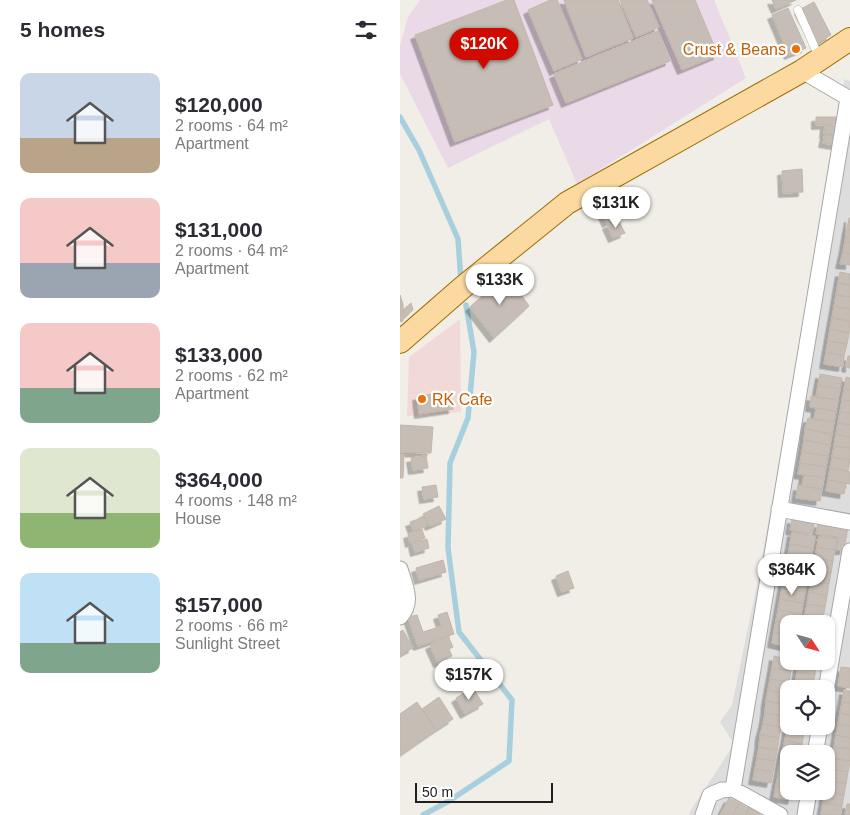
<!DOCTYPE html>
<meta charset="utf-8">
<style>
:root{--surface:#fff;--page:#f2f2f3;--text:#2b2b33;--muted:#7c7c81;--accent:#d10a00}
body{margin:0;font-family:Helvetica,sans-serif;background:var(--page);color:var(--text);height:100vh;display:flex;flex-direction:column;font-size:19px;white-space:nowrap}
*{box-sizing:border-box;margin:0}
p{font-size:16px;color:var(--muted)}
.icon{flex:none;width:28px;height:28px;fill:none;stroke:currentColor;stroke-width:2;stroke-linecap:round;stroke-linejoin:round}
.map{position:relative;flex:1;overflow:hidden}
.panel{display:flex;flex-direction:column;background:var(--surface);width:400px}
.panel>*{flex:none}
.needle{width:32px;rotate:126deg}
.controls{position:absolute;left:380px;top:615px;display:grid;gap:10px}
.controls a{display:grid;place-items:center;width:55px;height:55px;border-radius:10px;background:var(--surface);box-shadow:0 1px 4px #0004;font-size:25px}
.scale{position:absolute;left:15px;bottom:12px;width:138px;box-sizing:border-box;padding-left:5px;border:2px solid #202020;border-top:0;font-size:14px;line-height:18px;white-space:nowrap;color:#202020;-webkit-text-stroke:4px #fff;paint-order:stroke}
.price{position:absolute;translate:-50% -42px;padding:0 11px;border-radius:18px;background:#fff;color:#222;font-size:16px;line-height:32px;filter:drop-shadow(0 1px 2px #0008)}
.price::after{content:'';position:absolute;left:50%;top:30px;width:15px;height:11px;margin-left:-8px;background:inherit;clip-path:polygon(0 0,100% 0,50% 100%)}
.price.on{background:var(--accent);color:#fff}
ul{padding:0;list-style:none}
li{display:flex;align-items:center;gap:15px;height:125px;padding:0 20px}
li span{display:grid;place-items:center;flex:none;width:140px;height:100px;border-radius:10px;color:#555}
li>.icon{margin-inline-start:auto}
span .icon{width:60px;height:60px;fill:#fffc;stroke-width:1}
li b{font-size:21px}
h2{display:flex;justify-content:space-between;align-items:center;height:60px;padding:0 20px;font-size:21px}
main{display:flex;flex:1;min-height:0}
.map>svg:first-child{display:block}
.residential{fill:#dedddd;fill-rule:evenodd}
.commercial{fill:#f1d9d7}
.industrial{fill:#ead9e6}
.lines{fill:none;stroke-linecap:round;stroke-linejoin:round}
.stream{stroke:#a8cfde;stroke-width:5.5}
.building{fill:#c6beb6;stroke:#c3b6a9;filter:url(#shadow)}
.lane-casing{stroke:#a7a7a7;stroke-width:9}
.street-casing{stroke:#a7a7a7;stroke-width:17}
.primary-casing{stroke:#9d7000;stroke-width:24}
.lane{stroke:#fff;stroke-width:8}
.street{stroke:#fff;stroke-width:15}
.primary{stroke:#fcd9a1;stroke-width:22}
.food-dot{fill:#e8710a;stroke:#fff;stroke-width:2}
.labels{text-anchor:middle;stroke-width:4.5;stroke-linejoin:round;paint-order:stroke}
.food-label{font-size:16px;fill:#c56008;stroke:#fff;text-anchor:end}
</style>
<main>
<section class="panel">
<h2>5 homes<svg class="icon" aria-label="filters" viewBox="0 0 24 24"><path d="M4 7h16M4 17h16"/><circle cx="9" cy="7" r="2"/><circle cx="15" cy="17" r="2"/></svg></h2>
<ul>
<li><span style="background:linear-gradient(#c9d6e8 65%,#b9a48a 0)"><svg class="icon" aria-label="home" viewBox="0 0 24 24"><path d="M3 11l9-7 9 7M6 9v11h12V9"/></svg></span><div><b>$120,000</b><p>2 rooms · 64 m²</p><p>Apartment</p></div></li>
<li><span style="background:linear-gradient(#f6c9c9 65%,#9aa5b1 0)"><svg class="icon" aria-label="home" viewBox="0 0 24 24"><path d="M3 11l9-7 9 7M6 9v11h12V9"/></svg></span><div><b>$131,000</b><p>2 rooms · 64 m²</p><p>Apartment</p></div></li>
<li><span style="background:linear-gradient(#f6c9c9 65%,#7fa58c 0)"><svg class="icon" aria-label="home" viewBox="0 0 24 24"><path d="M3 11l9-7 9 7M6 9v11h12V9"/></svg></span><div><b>$133,000</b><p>2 rooms · 62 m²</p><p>Apartment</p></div></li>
<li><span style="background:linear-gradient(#dfe7d0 65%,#8fb573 0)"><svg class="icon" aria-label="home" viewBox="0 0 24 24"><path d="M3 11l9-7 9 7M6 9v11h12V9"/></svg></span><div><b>$364,000</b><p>4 rooms · 148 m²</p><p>House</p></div></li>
<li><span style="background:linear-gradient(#bfe0f5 70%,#7fa58c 0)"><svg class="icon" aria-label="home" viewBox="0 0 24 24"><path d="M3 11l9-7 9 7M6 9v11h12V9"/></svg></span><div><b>$157,000</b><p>2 rooms · 66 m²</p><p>Sunlight Street</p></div></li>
</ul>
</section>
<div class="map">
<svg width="450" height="815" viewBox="0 0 450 815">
<defs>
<filter id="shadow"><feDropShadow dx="-4.5" dy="4.5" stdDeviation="0" flood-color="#0004"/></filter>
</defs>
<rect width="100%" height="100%" fill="#f1eee7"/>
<path class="residential" d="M 444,79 L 450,81 L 450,815 L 289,815 L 291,810 L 334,744 L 320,722 L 332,705 L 357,584 L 443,113 ZM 389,624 L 426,624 L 426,661 L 389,661 ZM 389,689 L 426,689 L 426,726 L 389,726 ZM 389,754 L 426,754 L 426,791 L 389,791 Z"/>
<path class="commercial" d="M 60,319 L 61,412 L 7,416 L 9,357 Z"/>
<path class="industrial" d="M 20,0 L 314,0 L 346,78 L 177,184 L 149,119 L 48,168 L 0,74 L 0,46 L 8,17 Z"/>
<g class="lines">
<path class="stream" d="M 0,117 L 19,150 L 58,239 L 61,281
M 23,815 L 49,801 L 109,761 L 112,700 L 59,632 L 48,548 L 50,463 L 68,418 L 74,352 L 66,305"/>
</g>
<path class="building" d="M 107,0 L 114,0 L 153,105 L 55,142 L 15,35 Z
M 150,0 L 157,0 L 182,59 L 154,71 L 128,10 Z
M 164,0 L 218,0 L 233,38 L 186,57 Z
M 220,0 L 247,0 L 259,27 L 236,37 Z
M 252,0 L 295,0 L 318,55 L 282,70 Z
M 372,0 L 396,0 L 376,9 Z
M 414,2 L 431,35 L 417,43 L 399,10 Z
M 388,8 L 406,48 L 389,55 L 372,15 Z
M 258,31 L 270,61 L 166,103 L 154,74 Z
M 416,117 L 436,117 L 436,124 L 416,125 Z
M 425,125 L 437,126 L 436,135 L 424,134 Z
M 425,134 L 437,136 L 436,145 L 423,143 Z
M 402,169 L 403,192 L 383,193 L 382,171 Z
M 208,189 L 214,202 L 200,209 L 193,196 Z
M 215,203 L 221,216 L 207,223 L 201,210 Z
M 449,218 L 450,218 L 450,230 L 447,229 Z
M 218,220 L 225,233 L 213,238 L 207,225 Z
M 447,229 L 450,230 L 450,242 L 445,241 Z
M 445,241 L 450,242 L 450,254 L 443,252 Z
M 443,252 L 450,254 L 450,265 L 440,264 Z
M 440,272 L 450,274 L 450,285 L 438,283 Z
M 107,274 L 129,306 L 94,338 L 70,307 Z
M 438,283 L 450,285 L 450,297 L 436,295 Z
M 0,295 L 3,304 L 3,321 L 0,322 Z
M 436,295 L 450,297 L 450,309 L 434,307 Z
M 11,303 L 13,310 L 5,317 L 3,310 Z
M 434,307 L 450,309 L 450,321 L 432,318 Z
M 432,318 L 450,321 L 449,333 L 430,329 Z
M 430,329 L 449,333 L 447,344 L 428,341 Z
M 428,341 L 447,344 L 444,356 L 426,352 Z
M 426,352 L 444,356 L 443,367 L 424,364 Z
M 448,356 L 450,356 L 450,368 L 446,367 Z
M 420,374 L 442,378 L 440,389 L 418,385 Z
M 446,377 L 450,378 L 450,390 L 444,389 Z
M 418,385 L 440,389 L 438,400 L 416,397 Z
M 444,389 L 450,390 L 450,401 L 442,400 Z
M 51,392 L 53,409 L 19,414 L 17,396 Z
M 411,396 L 438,400 L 436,411 L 410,407 Z
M 442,400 L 450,401 L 450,413 L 440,412 Z
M 416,408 L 436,411 L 434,422 L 414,419 Z
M 440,412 L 450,413 L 450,425 L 438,423 Z
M 408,418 L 434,422 L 432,434 L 405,429 Z
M 438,423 L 450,425 L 450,437 L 436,434 Z
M 0,425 L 33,427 L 31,453 L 0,452 Z
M 405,429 L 432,434 L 430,445 L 404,440 Z
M 436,434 L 450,437 L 450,448 L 434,446 Z
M 404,440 L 430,445 L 428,456 L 402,452 Z
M 434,446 L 450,448 L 450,460 L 432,457 Z
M 402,452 L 428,456 L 426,467 L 400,463 Z
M 0,455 L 4,455 L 3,478 L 0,478 Z
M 26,456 L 28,468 L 13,470 L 11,458 Z
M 432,457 L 450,460 L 448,471 L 430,468 Z
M 400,463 L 426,467 L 424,478 L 398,474 Z
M 430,468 L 450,472 L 450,484 L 428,480 Z
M 404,475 L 424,478 L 422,489 L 402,486 Z
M 428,480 L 446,483 L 444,494 L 426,491 Z
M 36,485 L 38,497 L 24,499 L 22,487 Z
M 398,486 L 422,489 L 420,501 L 396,498 Z
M 39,506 L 46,519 L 30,526 L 23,514 Z
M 24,517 L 27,526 L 13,530 L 10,522 Z
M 392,519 L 414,523 L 412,534 L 390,530 Z
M 418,523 L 448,527 L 444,550 L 437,550 L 438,537 L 416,534 Z
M 22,530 L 25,538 L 10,543 L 8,534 Z
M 392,532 L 415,536 L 413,548 L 390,544 Z
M 419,536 L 437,539 L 435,550 L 417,547 Z
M 27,539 L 29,548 L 15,552 L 13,543 Z
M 390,544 L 413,548 L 411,559 L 388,555 Z
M 417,547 L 435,550 L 433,561 L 415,558 Z
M 388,555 L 411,559 L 409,570 L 386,566 Z
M 415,558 L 433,561 L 431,573 L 413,570 Z
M 43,560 L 46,572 L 19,580 L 16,568 Z
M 386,566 L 409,570 L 407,581 L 384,577 Z
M 413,570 L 431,573 L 429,584 L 411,581 Z
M 168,571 L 174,588 L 162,592 L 156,576 Z
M 384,577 L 407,581 L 405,592 L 382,588 Z
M 411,581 L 429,584 L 427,596 L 409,592 Z
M 382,588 L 405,592 L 403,603 L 380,599 Z
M 409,592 L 427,596 L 425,607 L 407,604 Z
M 380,599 L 403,603 L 401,614 L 378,610 Z
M 407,604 L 425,607 L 423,618 L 405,615 Z
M 378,610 L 401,614 L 399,624 L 376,621 Z
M 47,612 L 54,634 L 18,646 L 8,617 L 17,615 L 23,632 L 42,626 L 38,615 Z
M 405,615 L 423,618 L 422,624 L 404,624 Z
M 376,621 L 389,624 L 389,635 L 374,632 Z
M 3,630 L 13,648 L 0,655 L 0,632 Z
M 374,632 L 389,635 L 389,647 L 372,643 Z
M 48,636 L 53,647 L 49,649 L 52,656 L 38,663 L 30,645 Z
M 374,656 L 393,661 L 391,671 L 372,668 Z
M 399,661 L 416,664 L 415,675 L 397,672 Z
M 441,667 L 450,668 L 450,688 L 438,686 Z
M 372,668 L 391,671 L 389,682 L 370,679 Z
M 397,672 L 415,675 L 412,687 L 395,684 Z
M 370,679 L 389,682 L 387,693 L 368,690 Z
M 395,684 L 412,687 L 412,689 L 394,689 Z
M 73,688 L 83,704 L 65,714 L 56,698 Z
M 368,690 L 387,693 L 385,705 L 366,701 Z
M 444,690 L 450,691 L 450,703 L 442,702 Z
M 39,697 L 53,719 L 36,730 L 22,709 Z
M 366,701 L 385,705 L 383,716 L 365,713 Z
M 17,702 L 36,730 L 0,755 L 0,714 Z
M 442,702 L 450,703 L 450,715 L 440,713 Z
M 365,713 L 383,716 L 381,727 L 363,724 Z
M 440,713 L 450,715 L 450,726 L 438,724 Z
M 389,718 L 389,726 L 405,726 L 404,732 L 387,729 Z
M 363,724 L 381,727 L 379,738 L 360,735 Z
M 438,724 L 450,726 L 450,738 L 436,735 Z
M 387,729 L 404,732 L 402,744 L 385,740 Z
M 360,735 L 379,738 L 377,750 L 359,747 Z
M 436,735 L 450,738 L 450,749 L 434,747 Z
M 385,740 L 402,744 L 400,754 L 382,752 Z
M 359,747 L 377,750 L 375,761 L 357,758 Z
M 434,747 L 450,749 L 450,761 L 431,758 Z
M 382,752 L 394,754 L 389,754 L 389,765 L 380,763 Z
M 357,758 L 375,761 L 373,772 L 355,769 Z
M 431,758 L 450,761 L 448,772 L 429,769 Z
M 380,763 L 389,765 L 389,776 L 378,775 Z
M 355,769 L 373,772 L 371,783 L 353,780 Z
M 429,769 L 448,772 L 446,784 L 427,780 Z
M 378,775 L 389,776 L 389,788 L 376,786 Z
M 427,780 L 446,784 L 444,795 L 425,791 Z
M 376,786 L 389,788 L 389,791 L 394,791 L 392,800 L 374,797 Z
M 425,791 L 444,795 L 442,806 L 423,803 Z
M 329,798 L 339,803 L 333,815 L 320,815 Z
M 339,803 L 349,809 L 346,815 L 333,815 Z
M 352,803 L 362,808 L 359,815 L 346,815 Z
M 423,803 L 442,806 L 440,815 L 421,814 Z
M 447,804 L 450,804 L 450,815 L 445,814 Z"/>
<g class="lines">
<g class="lane-casing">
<path id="lane" d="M 398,10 L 419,57"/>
</g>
<g class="street-casing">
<path id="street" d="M 402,71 L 450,99
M 379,509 L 450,522
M 0,569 C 5,586 14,602 0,617
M 426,690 L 450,551
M 415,754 L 420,726
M 333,789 L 448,98
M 303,815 L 310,795 L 322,790 L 333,789 L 380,815
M 405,815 L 409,791"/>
</g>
<g class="primary-casing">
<path id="primary" d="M 0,342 L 63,287 L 167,203 L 402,71 L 450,39"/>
</g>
<use href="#lane" class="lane"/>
<use href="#street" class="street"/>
<use href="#primary" class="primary"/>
</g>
<g class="food-dot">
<circle cx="396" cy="49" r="5"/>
<circle cx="22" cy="399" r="5"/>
</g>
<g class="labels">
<g class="food-label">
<text x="386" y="55">Crust &amp; Beans</text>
<text x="32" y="405" text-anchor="start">RK Cafe</text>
</g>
</g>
</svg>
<div class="controls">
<a><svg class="needle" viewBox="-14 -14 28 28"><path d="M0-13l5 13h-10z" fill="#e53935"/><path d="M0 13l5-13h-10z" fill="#7c7c81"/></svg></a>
<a><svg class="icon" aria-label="locate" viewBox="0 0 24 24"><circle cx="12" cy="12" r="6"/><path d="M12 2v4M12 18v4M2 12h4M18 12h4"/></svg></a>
<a><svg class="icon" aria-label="layers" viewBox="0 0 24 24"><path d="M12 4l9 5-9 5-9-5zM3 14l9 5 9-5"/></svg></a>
</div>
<div class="scale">50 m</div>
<b class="price on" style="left:84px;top:70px">$120K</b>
<b class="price" style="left:216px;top:229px">$131K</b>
<b class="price" style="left:100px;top:306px">$133K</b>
<b class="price" style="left:392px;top:596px">$364K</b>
<b class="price" style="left:69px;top:701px">$157K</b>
</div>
</main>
